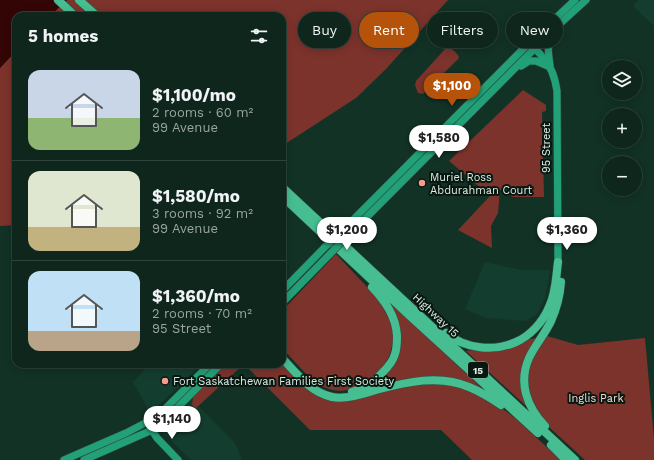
<!DOCTYPE html>
<meta charset="utf-8">
<style>
:root{--surface:#0e261c;--page:#172e25;--text:#f1f3f6;--muted:#9ba5a3;--line:#2e433b;--accent:#b45309}
body{margin:0;font-family:"Work Sans",sans-serif;background:var(--page);color:var(--text);height:100vh;display:flex;flex-direction:column;font-size:15px;white-space:nowrap}
*{box-sizing:border-box;margin:0}
p{font-size:13px;color:var(--muted)}
.icon{flex:none;width:22px;height:22px;fill:none;stroke:currentColor;stroke-width:2;stroke-linecap:round;stroke-linejoin:round}
.map{position:relative;flex:1;overflow:hidden}
.details{position:absolute;left:12px;top:12px;width:274px;height:356px;display:flex;flex-direction:column;background:var(--surface);border-radius:12px;box-shadow:0 2px 10px #0003,0 0 0 1px var(--line)}
.details>*{flex:none}
.banner{position:absolute;left:298px;top:12px;width:296px;height:36px;display:flex;gap:8px}
.tools{position:absolute;left:602px;top:60px;display:grid;gap:8px}
.tools a{display:grid;place-items:center;width:40px;height:40px;border-radius:50%;background:var(--surface);box-shadow:0 2px 10px #0003,0 0 0 1px var(--line);font-size:20px}
.price{position:absolute;translate:-50% -34px;padding:0 9px;border-radius:14px;background:#fff;color:#222;font-size:13px;line-height:26px;filter:drop-shadow(0 1px 2px #0008)}
.price::after{content:'';position:absolute;left:50%;top:24px;width:12px;height:9px;margin-left:-6px;background:inherit;clip-path:polygon(0 0,100% 0,50% 100%)}
.price.active{background:var(--accent);color:#fff}
ul{padding:0;list-style:none}
li{display:flex;align-items:center;gap:12px;height:100px;padding:0 16px}
li+li{border-top:1px solid var(--line)}
li span{display:grid;place-items:center;flex:none;width:112px;height:80px;border-radius:12px;color:#555}
li>.icon{margin-inline-start:auto}
span .icon{width:48px;height:48px;fill:#fffc;stroke-width:1}
li b{font-size:17px}
h2{display:flex;justify-content:space-between;align-items:center;height:48px;padding:0 16px;font-size:17px}
.pill{padding:0 14px;border-radius:18px;background:var(--surface);box-shadow:0 2px 10px #0003,0 0 0 1px var(--line);font-size:14px;line-height:36px}
.pill.active{background:var(--accent);color:#fff}
.map>svg:first-child{display:block}
.built{fill:#133e2f}
.green{fill:#7c332c}
.water{fill:#330605}
.lines{fill:none;stroke-linecap:round;stroke-linejoin:round}
.secondary-casing{stroke:#325044;stroke-width:8}
.primary-casing{stroke:#325044;stroke-width:9}
.secondary{stroke:#22a178;stroke-width:7}
.primary{stroke:#47bd92;stroke-width:8}
.secondary-bridge-casing{stroke:#325044;stroke-width:8;stroke-linecap:butt}
.secondary-bridge{stroke:#22a178;stroke-width:7}
.poi-dot{fill:#f59c91;stroke:#091711;stroke-width:1.5}
.labels{text-anchor:middle;stroke-width:4;stroke-linejoin:round;paint-order:stroke}
.shield{fill:#091711;stroke:#9cada5;stroke-width:1}
.shield-label{font-size:10px;font-weight:bold;fill:#dbede4}
.street-label{font-size:11px;fill:#dbede4;stroke:#091711}
.poi-label{font-size:11px;fill:#dbede4;stroke:#091711;text-anchor:start}
.park-label{font-size:11px;fill:#f3d9d5;stroke:#091711}
</style>
<div class="map">
<svg width="654" height="460" viewBox="0 0 654 460">
<rect width="100%" height="100%" fill="#123226"/>
<path class="built" d="M 638,0 L 654,0 L 654,26 L 633,6 Z
M 485,262 L 521,270 L 550,270 L 545,298 L 537,314 L 525,321 L 486,318 L 465,309 Z
M 150,364 L 202,364 L 156,408 L 148,409 L 133,382 Z
M 193,397 L 192,405 L 195,409 L 198,406 L 235,443 L 242,460 L 191,460 L 161,431 Z"/>
<path class="green" d="M 67,0 L 448,0 L 386,69 L 356,98 L 282,146 L 282,16 L 50,16 Z
M 447,48 C 452,48 458,53 459,58 L 423,94 L 418,93 L 415,85 L 416,81 L 445,49 Z
M 16,51 L 16,225 L 0,226 L 0,68 Z
M 523,90 L 546,105 L 546,111 L 542,112 L 544,197 L 512,197 L 507,190 L 500,190 L 498,213 L 491,226 L 492,248 L 458,230 L 490,196 L 449,161 Z
M 336,254 L 384,305 L 393,325 L 393,341 L 390,354 L 386,362 L 375,377 L 354,389 L 341,391 L 332,390 L 318,385 L 309,377 L 282,348 L 282,311 Z
M 390,303 L 391,303 L 490,396 L 456,381 L 374,389 L 373,386 L 396,355 Z
M 547,336 L 578,345 L 645,338 L 654,439 L 654,460 L 585,460 L 466,351 Z
M 227,364 L 244,364 L 195,409 L 192,405 L 193,397 Z
M 244,364 L 282,364 L 308,389 L 326,397 L 427,382 L 455,384 L 489,398 L 516,419 L 561,460 L 472,460 L 441,430 L 310,430 Z"/>
<path class="water" d="M 0,0 L 67,0 L 50,16 L 16,16 L 16,51 L 0,68 Z"/>
<g class="lines">
<g class="secondary-casing">
<path id="secondary" d="M 532,45 C 536,50 540,53 543,58 C 552,67 555,78 557,91 L 558,262
M 550,65 C 548,52 547,46 552,34
M 521,66 L 529,61 L 536,61 L 550,67
M 344,229 L 530,42 L 575,0
M 350,234 L 553,30 L 586,0
M 282,291 L 325,247
M 282,303 L 330,254
M 150,427 L 157,438 L 178,460
M 64,460 L 126,433 L 147,422 L 165,409 L 210,364
M 84,460 L 152,430 L 161,424 L 221,364"/>
</g>
<g class="primary-casing">
<path id="primary" d="M 58,0 L 75,16
M 79,0 L 97,16
M 282,187 L 575,460
M 282,196 L 410,316 L 538,433
M 446,333 C 465,349 494,352 516,342 C 530,336 543,322 549,307 C 556,293 556,277 558,262
M 282,358 C 297,374 310,392 332,397 C 345,400 364,394 376,390 C 406,382 440,374 469,387 C 481,392 491,398 501,405
M 352,392 C 364,389 375,382 383,372 C 388,367 393,361 395,354 C 397,348 397,342 397,336 C 396,316 385,301 372,287
M 545,426 C 527,407 518,383 529,358 C 535,345 545,334 551,321 C 557,308 560,295 561,282
M 551,445 L 566,460"/>
</g>
<use href="#secondary" class="secondary"/>
<use href="#primary" class="primary"/>
<g class="secondary-bridge-casing">
<path id="secondary-bridge" d="M 325,247 L 344,229
M 330,254 L 350,234"/>
</g>
<use href="#secondary-bridge" class="secondary-bridge"/>
</g>
<g class="poi-dot">
<circle cx="422" cy="183" r="4"/>
<circle cx="165" cy="381" r="4"/>
</g>
<g class="labels">
<rect class="shield" x="468" y="362" width="20" height="16" rx="3"/>
<g class="shield-label">
<text x="478" y="374">15</text>
</g>
<g class="street-label">
<text transform="translate(546 148) rotate(-90)" y="4">95 Street</text>
<text transform="translate(436 315) rotate(43)" y="4">Highway 15</text>
</g>
<g class="poi-label">
<text x="430" y="181">Muriel Ross<tspan x="430" dy="13">Abdurahman Court</tspan></text>
<text x="173" y="385">Fort Saskatchewan Families First Society</text>
</g>
<g class="park-label">
<text x="596" y="402">Inglis Park</text>
</g>
</g>
</svg>
<div class="tools">
<a><svg class="icon" aria-label="layers" viewBox="0 0 24 24"><path d="M12 4l9 5-9 5-9-5zM3 14l9 5 9-5"/></svg></a>
<a>+</a>
<a>−</a>
</div>
<b class="price active" style="left:452px;top:107px">$1,100</b>
<b class="price" style="left:439px;top:159px">$1,580</b>
<b class="price" style="left:347px;top:251px">$1,200</b>
<b class="price" style="left:567px;top:251px">$1,360</b>
<b class="price" style="left:172px;top:440px">$1,140</b>
<div class="banner">
<a class="pill">Buy</a>
<a class="pill active">Rent</a>
<a class="pill">Filters</a>
<a class="pill">New</a>
</div>
<section class="details">
<h2>5 homes<svg class="icon" aria-label="filters" viewBox="0 0 24 24"><path d="M4 7h16M4 17h16"/><circle cx="9" cy="7" r="2"/><circle cx="15" cy="17" r="2"/></svg></h2>
<ul>
<li><span style="background:linear-gradient(#c9d6e8 60%,#8fb573 0)"><svg class="icon" aria-label="home" viewBox="0 0 24 24"><path d="M3 11l9-7 9 7M6 9v11h12V9"/></svg></span><div><b>$1,100/mo</b><p>2 rooms · 60 m²</p><p>99 Avenue</p></div></li>
<li><span style="background:linear-gradient(#dfe7d0 70%,#c2b280 0)"><svg class="icon" aria-label="home" viewBox="0 0 24 24"><path d="M3 11l9-7 9 7M6 9v11h12V9"/></svg></span><div><b>$1,580/mo</b><p>3 rooms · 92 m²</p><p>99 Avenue</p></div></li>
<li><span style="background:linear-gradient(#bfe0f5 75%,#b9a48a 0)"><svg class="icon" aria-label="home" viewBox="0 0 24 24"><path d="M3 11l9-7 9 7M6 9v11h12V9"/></svg></span><div><b>$1,360/mo</b><p>2 rooms · 70 m²</p><p>95 Street</p></div></li>
</ul>
</section>
</div>
